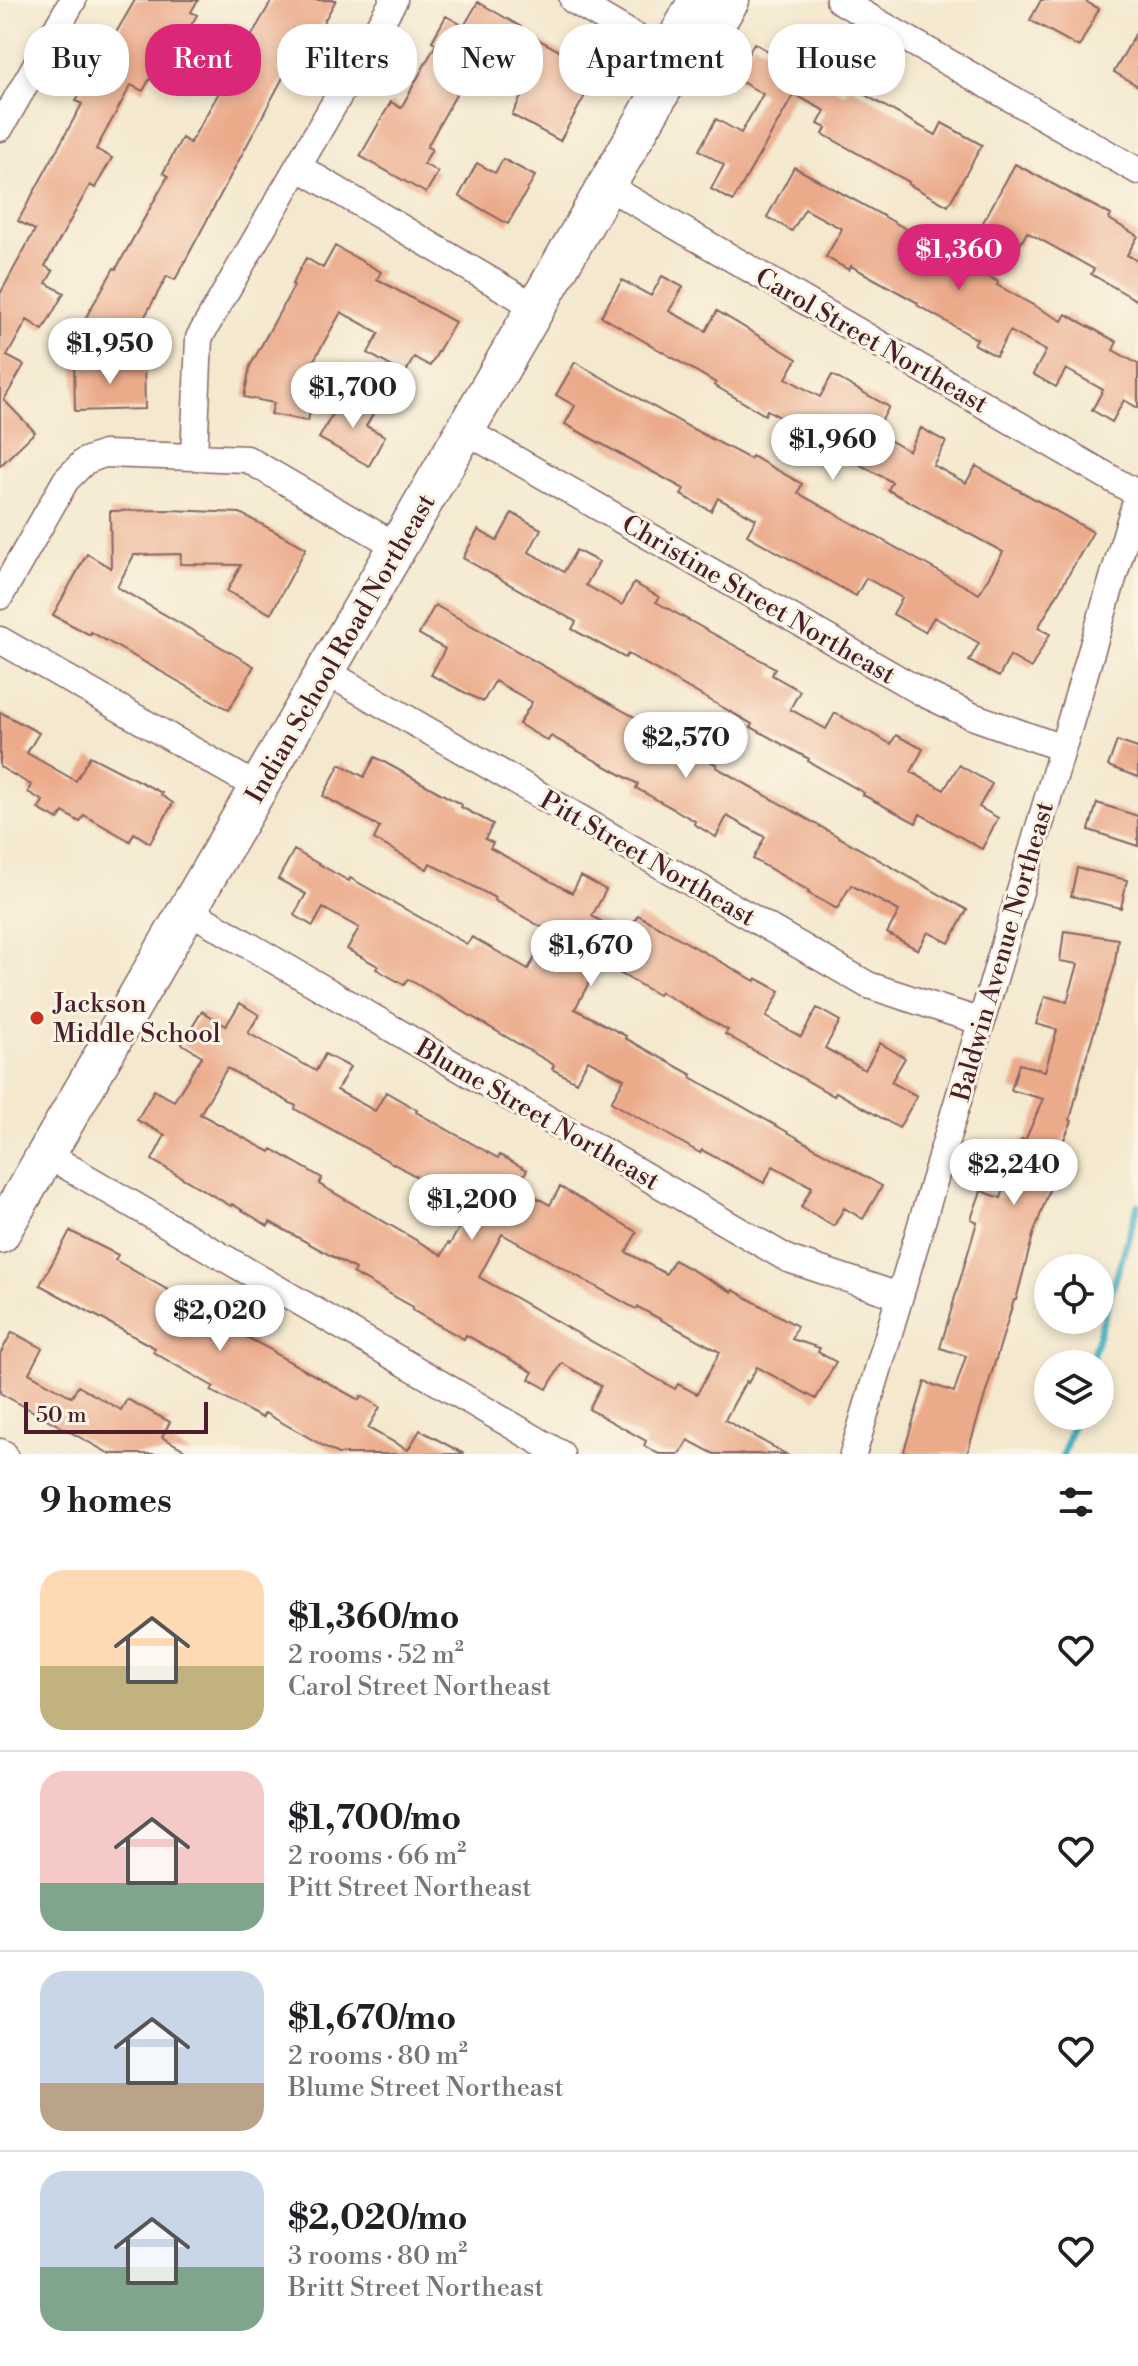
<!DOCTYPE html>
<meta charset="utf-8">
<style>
:root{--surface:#fff;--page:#f6f6f6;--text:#202124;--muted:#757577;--line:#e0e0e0;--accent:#db2777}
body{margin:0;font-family:"Libre Bodoni",serif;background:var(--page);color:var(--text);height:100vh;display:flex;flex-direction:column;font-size:30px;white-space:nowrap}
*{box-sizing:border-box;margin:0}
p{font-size:26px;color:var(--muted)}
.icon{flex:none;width:44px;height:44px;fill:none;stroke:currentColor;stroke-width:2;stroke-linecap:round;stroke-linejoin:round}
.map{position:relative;height:1454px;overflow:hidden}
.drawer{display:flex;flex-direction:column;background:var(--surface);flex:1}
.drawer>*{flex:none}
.hud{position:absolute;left:24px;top:24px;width:1090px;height:72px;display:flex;gap:16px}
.controls{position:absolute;left:1034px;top:1254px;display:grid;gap:16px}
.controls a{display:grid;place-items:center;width:80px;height:80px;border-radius:50%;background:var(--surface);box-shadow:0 4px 12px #0003;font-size:40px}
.scale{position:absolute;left:24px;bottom:20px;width:184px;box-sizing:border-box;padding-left:8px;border:4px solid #4a1f2b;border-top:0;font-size:22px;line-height:28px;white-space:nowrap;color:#4a1f2b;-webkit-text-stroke:6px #fcf5e5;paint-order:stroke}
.price{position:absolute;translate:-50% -68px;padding:0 18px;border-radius:28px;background:#fff;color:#222;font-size:26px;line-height:52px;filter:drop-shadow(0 2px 4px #0008)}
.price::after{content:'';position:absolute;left:50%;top:48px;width:24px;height:18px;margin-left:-12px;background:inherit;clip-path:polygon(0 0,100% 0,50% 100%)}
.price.active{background:var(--accent);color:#fff}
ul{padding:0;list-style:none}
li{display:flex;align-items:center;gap:24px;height:200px;padding:0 40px}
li+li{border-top:2px solid var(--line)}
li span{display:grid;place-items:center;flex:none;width:224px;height:160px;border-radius:24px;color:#555}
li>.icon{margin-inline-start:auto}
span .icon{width:96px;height:96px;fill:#fffc;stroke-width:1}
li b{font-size:34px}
h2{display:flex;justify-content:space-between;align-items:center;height:96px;padding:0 40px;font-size:34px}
.pill{padding:0 28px;border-radius:32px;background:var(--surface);box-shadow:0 4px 12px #0003;font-size:28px;line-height:72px}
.pill.active{background:var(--accent);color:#fff}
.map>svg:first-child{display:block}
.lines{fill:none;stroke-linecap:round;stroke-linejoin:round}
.stream{stroke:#44b1c1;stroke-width:7}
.building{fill:#ebab8b;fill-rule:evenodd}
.street-casing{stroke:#866564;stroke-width:29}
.secondary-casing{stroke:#866564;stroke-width:41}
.street{stroke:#fff;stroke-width:26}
.secondary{stroke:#fff;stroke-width:38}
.poi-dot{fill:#c8321e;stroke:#fcf5e5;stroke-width:3}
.labels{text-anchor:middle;stroke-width:6;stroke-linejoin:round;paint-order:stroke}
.street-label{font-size:26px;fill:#4a1f2b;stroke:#fcf5e5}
.poi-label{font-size:26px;fill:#4a1f2b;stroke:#fcf5e5;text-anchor:start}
</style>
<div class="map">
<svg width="1138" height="1454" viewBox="0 0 1138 1454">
<rect width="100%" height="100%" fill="#fcf5e5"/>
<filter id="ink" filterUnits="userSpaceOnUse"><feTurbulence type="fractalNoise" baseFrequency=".0125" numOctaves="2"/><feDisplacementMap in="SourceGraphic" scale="16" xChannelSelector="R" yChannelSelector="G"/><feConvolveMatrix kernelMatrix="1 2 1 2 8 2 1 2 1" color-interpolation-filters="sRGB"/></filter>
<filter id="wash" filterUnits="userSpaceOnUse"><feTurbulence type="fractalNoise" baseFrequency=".006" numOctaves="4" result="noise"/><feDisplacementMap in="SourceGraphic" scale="32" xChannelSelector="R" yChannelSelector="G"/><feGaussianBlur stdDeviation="1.8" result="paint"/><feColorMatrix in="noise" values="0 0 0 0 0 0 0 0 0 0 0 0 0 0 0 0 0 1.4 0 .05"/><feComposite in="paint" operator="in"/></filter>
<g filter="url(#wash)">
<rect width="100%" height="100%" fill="#f4e8ce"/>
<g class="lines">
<path class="stream" d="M 1090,1364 L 1138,1205
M 1063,1454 L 1075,1416"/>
</g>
<g id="blocks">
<path class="building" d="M 135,0 L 198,0 L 191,12 L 197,15 L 169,64 L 161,59 L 143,91 L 131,85 L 96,149 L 112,158 L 95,188 L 90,185 L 45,266 L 53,271 L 46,283 L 64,293 L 43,330 L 27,320 L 7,356 L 24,365 L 4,400 L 35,432 L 0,466 L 0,294 L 35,230 L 18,221 L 82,104 L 76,101 Z
M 272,0 L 336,0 L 312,43 L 316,46 L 297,79 L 286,72 L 175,280 L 167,276 L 131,342 L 86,317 L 114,268 L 116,269 L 168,176 L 163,173 L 182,138 L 190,143 Z
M 1041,0 L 1083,0 L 1099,9 L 1079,47 L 1030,20 Z
M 478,2 L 523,28 L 521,30 L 598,72 L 560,141 L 512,115 L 523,93 L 473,64 L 427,147 L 432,149 L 424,164 L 438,172 L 426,193 L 360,156 L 391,102 L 401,108 L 436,44 L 432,41 L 446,16 L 464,26 Z
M 1138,29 L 1138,86 L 1114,72 Z
M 754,43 L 845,94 L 849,86 L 936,135 L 942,123 L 982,145 L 948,206 L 908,184 L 909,182 L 823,134 L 826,128 L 818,124 L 825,111 L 794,94 L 733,201 L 711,189 L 724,165 L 699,150 L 716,119 L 741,133 L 763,94 L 735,78 Z
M 503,159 L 535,176 L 508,224 L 459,196 L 477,163 L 495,173 Z
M 1015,164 L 1111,215 L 1109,219 L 1138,236 L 1127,255 L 1138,261 L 1138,301 L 1091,274 L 1094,269 L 1027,232 L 1019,247 L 981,226 Z
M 794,167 L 880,214 L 998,282 L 997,285 L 1062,321 L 1066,314 L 1117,342 L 1113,350 L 1138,364 L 1138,408 L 1124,400 L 1112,422 L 1092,410 L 1103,390 L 1066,369 L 1056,387 L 1033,374 L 1046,351 L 1010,331 L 996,356 L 974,344 L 977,339 L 917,305 L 918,303 L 851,266 L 849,270 L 826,257 L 842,229 L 805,209 L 792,231 L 767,217 Z
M 335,246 L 381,272 L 377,279 L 455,322 L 430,366 L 414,357 L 405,374 L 368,353 L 379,333 L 341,312 L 305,376 L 316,379 L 308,421 L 271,414 L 274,403 L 244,397 L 250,366 L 294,286 L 292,284 L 306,258 L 323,268 Z
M 662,276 L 683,287 L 669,311 L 706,331 L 717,311 L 797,359 L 786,378 L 820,397 L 832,375 L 889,407 L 875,432 L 909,451 L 921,428 L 946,442 L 933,465 L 966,483 L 976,466 L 1093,532 L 1038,628 L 1050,634 L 1031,668 L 1010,656 L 999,677 L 969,661 L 979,643 L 934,617 L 925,632 L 893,614 L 902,598 L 866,578 L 856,596 L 747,535 L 756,519 L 718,498 L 711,511 L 681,495 L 684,489 L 565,424 L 575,406 L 556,395 L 575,362 L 691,428 L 750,459 L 752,456 L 802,484 L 798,493 L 979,594 L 1003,552 L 888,490 L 892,482 L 835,451 L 837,449 L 767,410 L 765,415 L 714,385 L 716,383 L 601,316 L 622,280 L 651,296 Z
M 144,361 L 145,409 L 75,411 L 74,363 Z
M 345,392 L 376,409 L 366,426 L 385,436 L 369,466 L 319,438 Z
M 171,510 L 240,513 L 306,548 L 271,614 L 227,591 L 241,565 L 180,564 L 181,554 L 134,555 L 117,587 L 254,666 L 229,710 L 91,632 L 90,635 L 53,615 L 87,554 L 111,568 L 110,511 Z
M 512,513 L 541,529 L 529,552 L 564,572 L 576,550 L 599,562 L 586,585 L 622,605 L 634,583 L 659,597 L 656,602 L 775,668 L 772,675 L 800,691 L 790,709 L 826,729 L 835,713 L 891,744 L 896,735 L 923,749 L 911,772 L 944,790 L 959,765 L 992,784 L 979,807 L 998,818 L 982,849 L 920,814 L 916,823 L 863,795 L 864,793 L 808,761 L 809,759 L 751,727 L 752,724 L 628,654 L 625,658 L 572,629 L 576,622 L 463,558 L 478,530 L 497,541 Z
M 435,605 L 659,731 L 717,765 L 716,767 L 967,910 L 949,943 L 928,932 L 918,950 L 887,933 L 899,911 L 851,885 L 837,909 L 808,893 L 809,891 L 753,859 L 765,837 L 727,816 L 716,837 L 694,824 L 695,821 L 636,788 L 638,784 L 551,736 L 548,741 L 519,724 L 532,702 L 495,681 L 483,702 L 431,675 L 445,649 L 419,634 Z
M 0,712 L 39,733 L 27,753 L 76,781 L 90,756 L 162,793 L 161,795 L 173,803 L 150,843 L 134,833 L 130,841 L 84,815 L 80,822 L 63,812 L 58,820 L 38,809 L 43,801 L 28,792 L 31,785 L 0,767 Z
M 1117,741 L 1138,748 L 1138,777 L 1108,766 Z
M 375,757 L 462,805 L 461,807 L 493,824 L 485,839 L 493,843 L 490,848 L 572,893 L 581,876 L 606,890 L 592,916 L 626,935 L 638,915 L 755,981 L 756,978 L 780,991 L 766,1017 L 801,1037 L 817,1008 L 840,1021 L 825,1048 L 865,1070 L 880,1043 L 905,1058 L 891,1082 L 917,1096 L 899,1128 L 836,1092 L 834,1096 L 725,1034 L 728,1030 L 660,992 L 658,995 L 600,962 L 575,1009 L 626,1036 L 625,1038 L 692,1075 L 691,1077 L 882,1186 L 863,1219 L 844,1208 L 834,1226 L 801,1207 L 812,1187 L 773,1166 L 764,1183 L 702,1150 L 700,1153 L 611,1102 L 624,1079 L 588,1060 L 576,1082 L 552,1069 L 554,1065 L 408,979 L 404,985 L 376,969 L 378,966 L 347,949 L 359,928 L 323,908 L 313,926 L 294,915 L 306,894 L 278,879 L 294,850 L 349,881 L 350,878 L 467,944 L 472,937 L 528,969 L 550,932 L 494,900 L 495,898 L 430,863 L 427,869 L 374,839 L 380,827 L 323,796 L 340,764 L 364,777 Z
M 1097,803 L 1138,816 L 1138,846 L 1089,830 Z
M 1077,868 L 1127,880 L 1121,908 L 1071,896 Z
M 1064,931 L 1118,939 L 1114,969 L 1088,1051 L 1070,1120 L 1072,1121 L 1045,1182 L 1051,1185 L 1033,1235 L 1016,1300 L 1014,1300 L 967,1454 L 903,1454 L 925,1382 L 954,1392 L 966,1356 L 940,1348 L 977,1222 L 971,1219 L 981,1191 L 1001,1198 L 1022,1139 L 1025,1141 L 1043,1099 L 1011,1090 L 1019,1064 L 1045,1071 L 1057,1030 L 1036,1024 L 1045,996 L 1067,1002 L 1078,964 L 1060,961 Z
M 240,1003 L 259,1015 L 248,1033 L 316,1071 L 325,1054 L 350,1067 L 337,1090 L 375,1111 L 386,1092 L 417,1110 L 416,1112 L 498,1158 L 500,1155 L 527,1170 L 517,1187 L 550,1205 L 560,1187 L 637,1232 L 626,1252 L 666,1274 L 674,1260 L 732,1292 L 733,1290 L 797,1326 L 792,1339 L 820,1348 L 818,1352 L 836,1362 L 816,1399 L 757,1367 L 748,1383 L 746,1381 L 725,1420 L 786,1454 L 714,1454 L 688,1440 L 680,1454 L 659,1454 L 644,1446 L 646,1441 L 589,1409 L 601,1386 L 562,1363 L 547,1389 L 529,1379 L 533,1372 L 466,1335 L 464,1339 L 412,1310 L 413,1307 L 353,1273 L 355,1269 L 270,1222 L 268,1226 L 232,1204 L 231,1206 L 152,1160 L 165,1135 L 137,1120 L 154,1090 L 174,1101 L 202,1056 L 182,1044 L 202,1011 L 226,1026 ZM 227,1068 L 296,1106 L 295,1109 L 471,1207 L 450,1244 L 448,1243 L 442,1255 L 319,1184 L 322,1178 L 272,1149 L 270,1152 L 200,1114 ZM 502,1234 L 636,1309 L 638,1307 L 720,1352 L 697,1394 L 678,1384 L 675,1389 L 479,1277 Z
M 70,1231 L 118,1255 L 115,1260 L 184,1299 L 186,1295 L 218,1313 L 214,1320 L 275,1352 L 274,1353 L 359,1400 L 361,1396 L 380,1407 L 368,1428 L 408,1450 L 420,1430 L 464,1454 L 338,1454 L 265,1413 L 262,1418 L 211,1391 L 214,1387 L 153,1352 L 155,1348 L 40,1285 Z
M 12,1332 L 42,1348 L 29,1373 L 72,1397 L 78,1386 L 121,1410 L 127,1399 L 170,1422 L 162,1437 L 192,1454 L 110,1454 L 0,1393 L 0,1354 Z"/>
</g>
</g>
<g filter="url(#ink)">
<use href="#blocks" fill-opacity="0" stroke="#866564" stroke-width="2"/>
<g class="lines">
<g class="street-casing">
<path id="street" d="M 573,0 L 678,62
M 839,0 L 1138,171
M 0,128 L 73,0
M 298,167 L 537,308
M 607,186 L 1138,494
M 466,431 L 923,693 L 972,716 L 1062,748
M 194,457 L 247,459 L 398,547
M 0,596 L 66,480 L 85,461 L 104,454 L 194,457 L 199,338 L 394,0
M 0,640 L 259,788
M 325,671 L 868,985 L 982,1022
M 188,910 L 788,1259 L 899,1296
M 46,1154 L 561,1454
M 0,1452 L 4,1454
M 853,1454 L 1138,494"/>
</g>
<g class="secondary-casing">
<path id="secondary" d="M 678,62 L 679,35 L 698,0
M 0,1234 L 678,62 L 701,48 L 730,0"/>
</g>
<use href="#street" class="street"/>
<use href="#secondary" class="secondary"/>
</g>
</g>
<circle class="poi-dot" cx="37" cy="1018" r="8"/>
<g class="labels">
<g class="street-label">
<text transform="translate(872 340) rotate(30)" y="9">Carol Street Northeast</text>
<text transform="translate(759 599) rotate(30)" y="9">Christine Street Northeast</text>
<text transform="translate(340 648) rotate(-60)" y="9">Indian School Road Northeast</text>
<text transform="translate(648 858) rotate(30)" y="9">Pitt Street Northeast</text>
<text transform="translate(1002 951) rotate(-74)" y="9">Baldwin Avenue Northeast</text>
<text transform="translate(538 1114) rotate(30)" y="9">Blume Street Northeast</text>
</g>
<g class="poi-label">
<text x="53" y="1012">Jackson<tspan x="53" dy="30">Middle School</tspan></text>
</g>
</g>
</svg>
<div class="controls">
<a><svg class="icon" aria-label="locate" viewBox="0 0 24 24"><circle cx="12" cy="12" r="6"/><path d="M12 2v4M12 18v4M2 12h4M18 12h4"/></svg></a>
<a><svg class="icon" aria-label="layers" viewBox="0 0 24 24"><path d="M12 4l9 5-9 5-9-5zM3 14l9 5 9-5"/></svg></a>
</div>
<div class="scale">50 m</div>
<b class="price active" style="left:959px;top:292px">$1,360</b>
<b class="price" style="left:110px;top:386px">$1,950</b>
<b class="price" style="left:353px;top:430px">$1,700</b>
<b class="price" style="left:833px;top:482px">$1,960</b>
<b class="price" style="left:686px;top:780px">$2,570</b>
<b class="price" style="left:591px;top:988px">$1,670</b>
<b class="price" style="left:1014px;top:1207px">$2,240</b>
<b class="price" style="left:472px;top:1242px">$1,200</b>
<b class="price" style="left:220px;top:1353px">$2,020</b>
<div class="hud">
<a class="pill">Buy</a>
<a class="pill active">Rent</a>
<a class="pill">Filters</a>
<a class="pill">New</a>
<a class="pill">Apartment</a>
<a class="pill">House</a>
</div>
</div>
<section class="drawer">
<h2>9 homes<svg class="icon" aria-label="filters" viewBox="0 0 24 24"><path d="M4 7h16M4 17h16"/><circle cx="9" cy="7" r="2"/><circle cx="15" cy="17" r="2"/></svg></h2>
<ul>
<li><span style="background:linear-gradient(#ffd9b3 60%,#c2b280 0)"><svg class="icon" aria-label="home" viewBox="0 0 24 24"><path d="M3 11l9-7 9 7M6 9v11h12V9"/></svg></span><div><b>$1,360/mo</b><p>2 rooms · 52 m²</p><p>Carol Street Northeast</p></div><svg class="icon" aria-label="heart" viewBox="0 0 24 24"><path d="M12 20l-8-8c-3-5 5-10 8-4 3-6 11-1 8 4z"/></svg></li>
<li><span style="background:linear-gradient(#f6c9c9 70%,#7fa58c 0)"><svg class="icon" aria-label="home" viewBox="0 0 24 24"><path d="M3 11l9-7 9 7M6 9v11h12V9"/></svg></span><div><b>$1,700/mo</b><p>2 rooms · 66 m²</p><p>Pitt Street Northeast</p></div><svg class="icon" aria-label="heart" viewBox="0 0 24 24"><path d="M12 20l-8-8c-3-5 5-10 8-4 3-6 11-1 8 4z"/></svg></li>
<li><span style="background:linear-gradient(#c9d6e8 70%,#b9a48a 0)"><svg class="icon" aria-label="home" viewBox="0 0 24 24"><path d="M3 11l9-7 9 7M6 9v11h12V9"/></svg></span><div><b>$1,670/mo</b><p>2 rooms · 80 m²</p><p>Blume Street Northeast</p></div><svg class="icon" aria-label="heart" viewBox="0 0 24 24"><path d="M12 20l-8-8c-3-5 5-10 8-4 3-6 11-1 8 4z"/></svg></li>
<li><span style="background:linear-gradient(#c9d6e8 60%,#7fa58c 0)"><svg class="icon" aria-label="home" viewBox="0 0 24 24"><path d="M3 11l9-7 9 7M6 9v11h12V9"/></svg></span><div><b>$2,020/mo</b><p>3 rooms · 80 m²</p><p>Britt Street Northeast</p></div><svg class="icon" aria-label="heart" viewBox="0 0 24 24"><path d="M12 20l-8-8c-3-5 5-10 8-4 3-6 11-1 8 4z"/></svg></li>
</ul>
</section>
